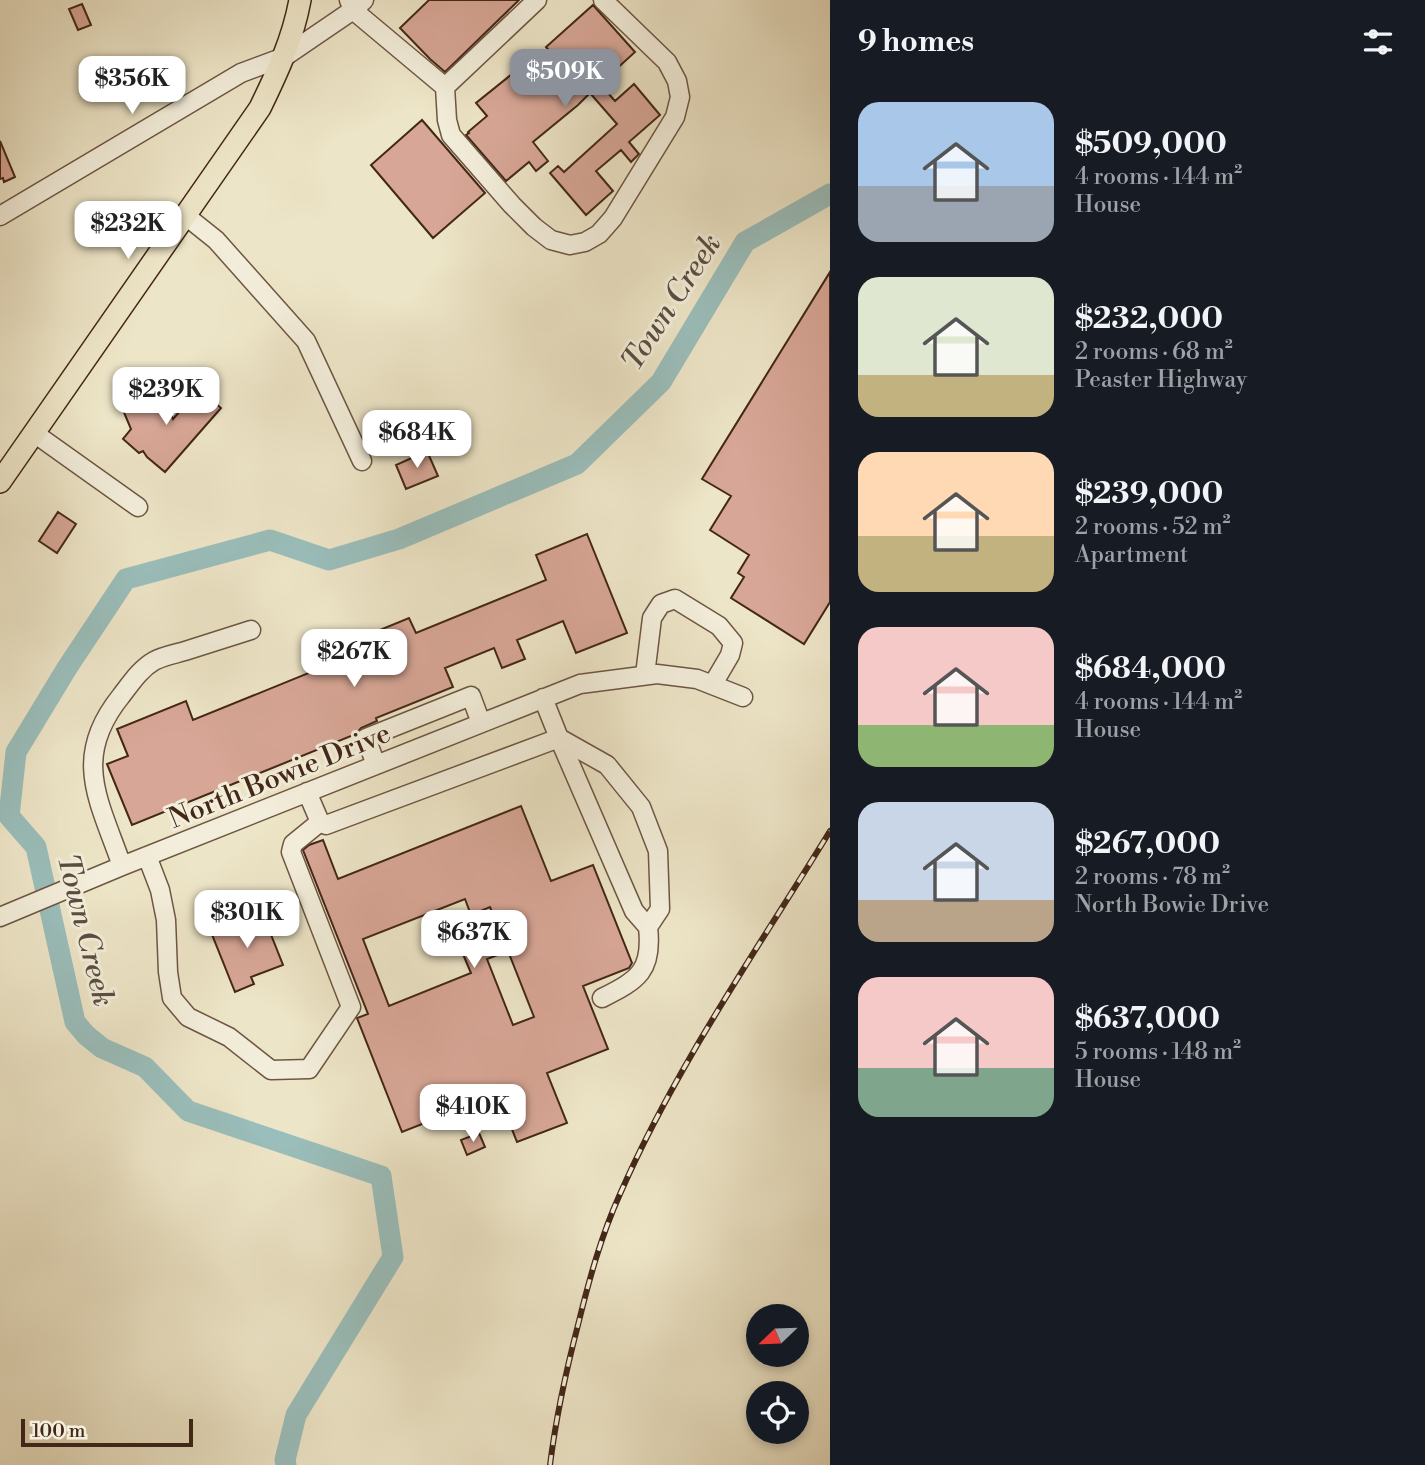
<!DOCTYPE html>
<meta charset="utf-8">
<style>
:root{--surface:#171b24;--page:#20242c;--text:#f1f3f6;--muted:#9ea1a6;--accent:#8c9099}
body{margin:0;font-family:"Libre Bodoni",serif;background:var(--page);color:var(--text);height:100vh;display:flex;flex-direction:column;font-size:26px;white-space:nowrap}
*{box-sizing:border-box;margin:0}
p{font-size:23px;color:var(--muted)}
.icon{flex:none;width:38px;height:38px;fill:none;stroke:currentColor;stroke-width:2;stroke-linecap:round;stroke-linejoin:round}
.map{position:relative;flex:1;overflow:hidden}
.side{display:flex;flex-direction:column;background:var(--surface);width:595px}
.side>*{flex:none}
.needle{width:46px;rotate:247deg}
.tools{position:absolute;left:746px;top:1304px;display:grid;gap:14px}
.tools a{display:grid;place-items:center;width:63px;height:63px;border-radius:50%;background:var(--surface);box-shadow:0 4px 10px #0003;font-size:35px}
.scale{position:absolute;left:21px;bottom:18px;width:172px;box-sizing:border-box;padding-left:7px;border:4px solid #432717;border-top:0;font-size:19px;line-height:24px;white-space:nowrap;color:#432717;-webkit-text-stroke:5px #f3eedb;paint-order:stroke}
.price{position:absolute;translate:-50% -60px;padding:0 16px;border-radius:14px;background:#fff;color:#222;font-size:23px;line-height:46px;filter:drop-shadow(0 2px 4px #0008)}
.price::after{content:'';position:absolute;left:50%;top:42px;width:21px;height:16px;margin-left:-10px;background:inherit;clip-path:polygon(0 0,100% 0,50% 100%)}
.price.current{background:var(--accent);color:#fff}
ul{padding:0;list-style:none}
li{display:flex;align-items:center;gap:21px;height:175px;padding:0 28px}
li span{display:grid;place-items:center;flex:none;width:196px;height:140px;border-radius:21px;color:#555}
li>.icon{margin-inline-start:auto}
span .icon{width:84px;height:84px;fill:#fffc;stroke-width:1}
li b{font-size:30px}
h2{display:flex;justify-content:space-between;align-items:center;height:84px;padding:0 28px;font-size:30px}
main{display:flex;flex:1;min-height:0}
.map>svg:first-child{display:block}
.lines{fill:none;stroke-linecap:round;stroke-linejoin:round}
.river{stroke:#9abebb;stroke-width:21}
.building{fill:#d7a696;stroke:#432717;stroke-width:2;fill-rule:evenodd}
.minor-casing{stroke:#6e5643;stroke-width:21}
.major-casing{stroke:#432717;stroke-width:24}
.minor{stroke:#f3eedb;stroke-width:18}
.major{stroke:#ede5c7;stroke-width:21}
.rail-casing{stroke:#432717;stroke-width:6}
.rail{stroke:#f3eedb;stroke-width:3.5;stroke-dasharray:10;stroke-linecap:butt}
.labels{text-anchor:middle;stroke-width:6;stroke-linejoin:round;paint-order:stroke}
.street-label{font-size:28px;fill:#432717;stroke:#f3eedb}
.water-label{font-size:30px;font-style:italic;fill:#594d40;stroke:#f3eedb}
</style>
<main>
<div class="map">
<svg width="830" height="1465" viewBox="0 0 830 1465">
<rect width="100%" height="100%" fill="#ede5c7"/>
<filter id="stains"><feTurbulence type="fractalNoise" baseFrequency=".00286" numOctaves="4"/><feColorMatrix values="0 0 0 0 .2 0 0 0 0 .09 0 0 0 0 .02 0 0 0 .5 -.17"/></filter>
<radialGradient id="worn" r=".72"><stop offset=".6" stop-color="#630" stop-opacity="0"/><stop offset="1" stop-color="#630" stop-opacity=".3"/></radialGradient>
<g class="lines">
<path class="river" d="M 286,1465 L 285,1460 L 296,1415 L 393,1257 L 381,1176 L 188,1111 L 145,1067 L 102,1048 L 86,1035 L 75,1022 L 36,847 L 9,816 L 16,752 L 67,668 L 126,579 L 270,540 L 329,560 L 399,539 L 577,464 L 661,382 L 745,242 L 830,194"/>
</g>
<path class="building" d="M 429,0 L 519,0 L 445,72 L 430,59 L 400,28 Z
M 82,4 L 91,25 L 78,30 L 69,9 Z
M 593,5 L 635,52 L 600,84 L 615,101 L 634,84 L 660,115 L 629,142 L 639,154 L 631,162 L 621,150 L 596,171 L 613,191 L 586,215 L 550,173 L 558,166 L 564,172 L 617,124 L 590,93 L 578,105 L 533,142 L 548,161 L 536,171 L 529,162 L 506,181 L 466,135 L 469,133 L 468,132 L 487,116 L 476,103 L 512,74 L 519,82 L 552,54 L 546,47 Z
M 422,120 L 485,193 L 433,238 L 371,165 Z
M 0,141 L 15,177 L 4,182 L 3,178 L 0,179 Z
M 830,272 L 830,602 L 804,644 L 731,598 L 744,577 L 738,573 L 749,555 L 710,530 L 731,496 L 702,479 Z
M 146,392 L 150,396 L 157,393 L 166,401 L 173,419 L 194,395 L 201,401 L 209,398 L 221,408 L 165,472 L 147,457 L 143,451 L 139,453 L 123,439 L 131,429 L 123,410 L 135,405 Z
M 427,451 L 438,476 L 406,489 L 396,465 Z
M 58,512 L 76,524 L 57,553 L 39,541 Z
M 587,534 L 627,633 L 576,653 L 563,621 L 517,640 L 525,659 L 502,668 L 494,648 L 445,668 L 453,687 L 376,718 L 377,721 L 361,728 L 356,734 L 132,825 L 107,764 L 128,756 L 117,729 L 186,701 L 193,720 L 380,644 L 375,632 L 409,618 L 416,633 L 546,580 L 536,555 Z
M 521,806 L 551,881 L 593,865 L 632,963 L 629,968 L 583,986 L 608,1049 L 547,1073 L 567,1123 L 517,1142 L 498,1094 L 402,1132 L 357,1018 L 368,1014 L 303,850 L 309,845 L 323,840 L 338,879 ZM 465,899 L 471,915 L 490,907 L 497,924 L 457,940 L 471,973 L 389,1006 L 363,939 ZM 508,951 L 534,1017 L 513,1025 L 487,959 Z
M 262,912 L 283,965 L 251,977 L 254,984 L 235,992 L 211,932 Z
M 479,1133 L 485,1147 L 467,1155 L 461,1140 Z"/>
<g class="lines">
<g class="minor-casing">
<path id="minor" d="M 349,0 L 353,10 L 445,87 L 537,0
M 445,87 L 447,120 L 451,135 L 512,205 L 534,227 L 551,240 L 570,245 L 585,242 L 599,234 L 613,218 L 675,117 L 680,97 L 677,81 L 667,62 L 603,0
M 0,216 L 241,73 L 284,57 L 353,10 L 364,0
M 186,216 L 216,240 L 306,341 L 362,461
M 34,433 L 138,507
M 645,675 L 652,618 L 661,604 L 675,599 L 719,626 L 733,643 L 730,655 L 713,684
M 376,765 L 366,738 L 471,696 L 481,723
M 307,792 L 320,822 L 326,825 L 559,738 L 634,911 L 648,927 L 660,909 L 658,851 L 641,807 L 607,765 L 559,738 L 543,698
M 147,856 L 160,890 L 166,920 L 168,972 L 172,998 L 188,1017 L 229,1037 L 271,1070 L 309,1069 L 351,1007 L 291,852 L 293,844 L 320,822
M 122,866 C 99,800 71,758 121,696 C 131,683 140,669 154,661 C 163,656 175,654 185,651 C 207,644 229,637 251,630
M 0,917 L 122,866 L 580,684 L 657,674 L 697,679 L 743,697
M 602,998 C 638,980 653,971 648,927"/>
</g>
<g class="major-casing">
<path id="major" d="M 0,482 L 260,108 C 277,73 293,39 300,0"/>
</g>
<use href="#minor" class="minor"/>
<use href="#major" class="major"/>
<g class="rail-casing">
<path id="rail" d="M 550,1465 C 556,1417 566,1371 578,1325 C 589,1280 601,1236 620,1194 C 676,1066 757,950 830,831"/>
</g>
<use href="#rail" class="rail"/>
</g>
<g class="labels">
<g class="street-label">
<text transform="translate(279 775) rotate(-22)" y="10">North Bowie Drive</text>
</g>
<g class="water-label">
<text transform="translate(671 302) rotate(-57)" y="10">Town Creek</text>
<text transform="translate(86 930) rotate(76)" y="10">Town Creek</text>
</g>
</g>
<rect width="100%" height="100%" filter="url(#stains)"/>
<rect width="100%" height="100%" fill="url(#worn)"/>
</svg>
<div class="tools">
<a><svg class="needle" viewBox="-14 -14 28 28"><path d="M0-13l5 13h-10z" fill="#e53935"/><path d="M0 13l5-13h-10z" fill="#9ea1a6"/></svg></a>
<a><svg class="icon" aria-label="locate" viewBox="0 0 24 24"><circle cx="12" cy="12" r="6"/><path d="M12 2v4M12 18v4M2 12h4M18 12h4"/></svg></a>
</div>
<div class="scale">100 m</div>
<b class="price current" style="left:565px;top:109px">$509K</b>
<b class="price" style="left:132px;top:116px">$356K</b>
<b class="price" style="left:128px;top:261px">$232K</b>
<b class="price" style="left:166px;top:427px">$239K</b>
<b class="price" style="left:417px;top:470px">$684K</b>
<b class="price" style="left:354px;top:689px">$267K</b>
<b class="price" style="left:247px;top:950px">$301K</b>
<b class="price" style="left:474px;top:970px">$637K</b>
<b class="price" style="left:473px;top:1144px">$410K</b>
</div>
<section class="side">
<h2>9 homes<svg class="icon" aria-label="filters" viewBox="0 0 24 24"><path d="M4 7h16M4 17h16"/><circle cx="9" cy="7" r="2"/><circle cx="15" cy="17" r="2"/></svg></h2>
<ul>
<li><span style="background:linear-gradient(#a9c7e8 60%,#9aa5b1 0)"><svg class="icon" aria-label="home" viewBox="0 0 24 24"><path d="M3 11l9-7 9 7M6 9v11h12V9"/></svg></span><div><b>$509,000</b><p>4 rooms · 144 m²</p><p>House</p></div></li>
<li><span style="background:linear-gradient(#dfe7d0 70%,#c2b280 0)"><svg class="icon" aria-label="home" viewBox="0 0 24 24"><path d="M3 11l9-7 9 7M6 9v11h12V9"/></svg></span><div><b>$232,000</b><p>2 rooms · 68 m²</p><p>Peaster Highway</p></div></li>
<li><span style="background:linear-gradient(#ffd9b3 60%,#c2b280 0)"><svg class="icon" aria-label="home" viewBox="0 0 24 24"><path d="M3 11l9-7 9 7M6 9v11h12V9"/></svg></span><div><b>$239,000</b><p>2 rooms · 52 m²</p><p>Apartment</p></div></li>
<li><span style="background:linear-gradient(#f6c9c9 70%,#8fb573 0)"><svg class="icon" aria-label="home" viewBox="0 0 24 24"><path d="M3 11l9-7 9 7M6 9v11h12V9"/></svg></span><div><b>$684,000</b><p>4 rooms · 144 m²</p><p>House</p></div></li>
<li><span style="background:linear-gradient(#c9d6e8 70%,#b9a48a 0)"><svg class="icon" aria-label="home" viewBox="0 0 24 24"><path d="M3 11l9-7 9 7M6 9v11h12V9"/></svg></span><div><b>$267,000</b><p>2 rooms · 78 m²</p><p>North Bowie Drive</p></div></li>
<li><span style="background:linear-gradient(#f6c9c9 65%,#7fa58c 0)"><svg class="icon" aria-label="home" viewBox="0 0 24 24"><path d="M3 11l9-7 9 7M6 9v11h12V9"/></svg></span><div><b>$637,000</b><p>5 rooms · 148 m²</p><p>House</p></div></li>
</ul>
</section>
</main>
